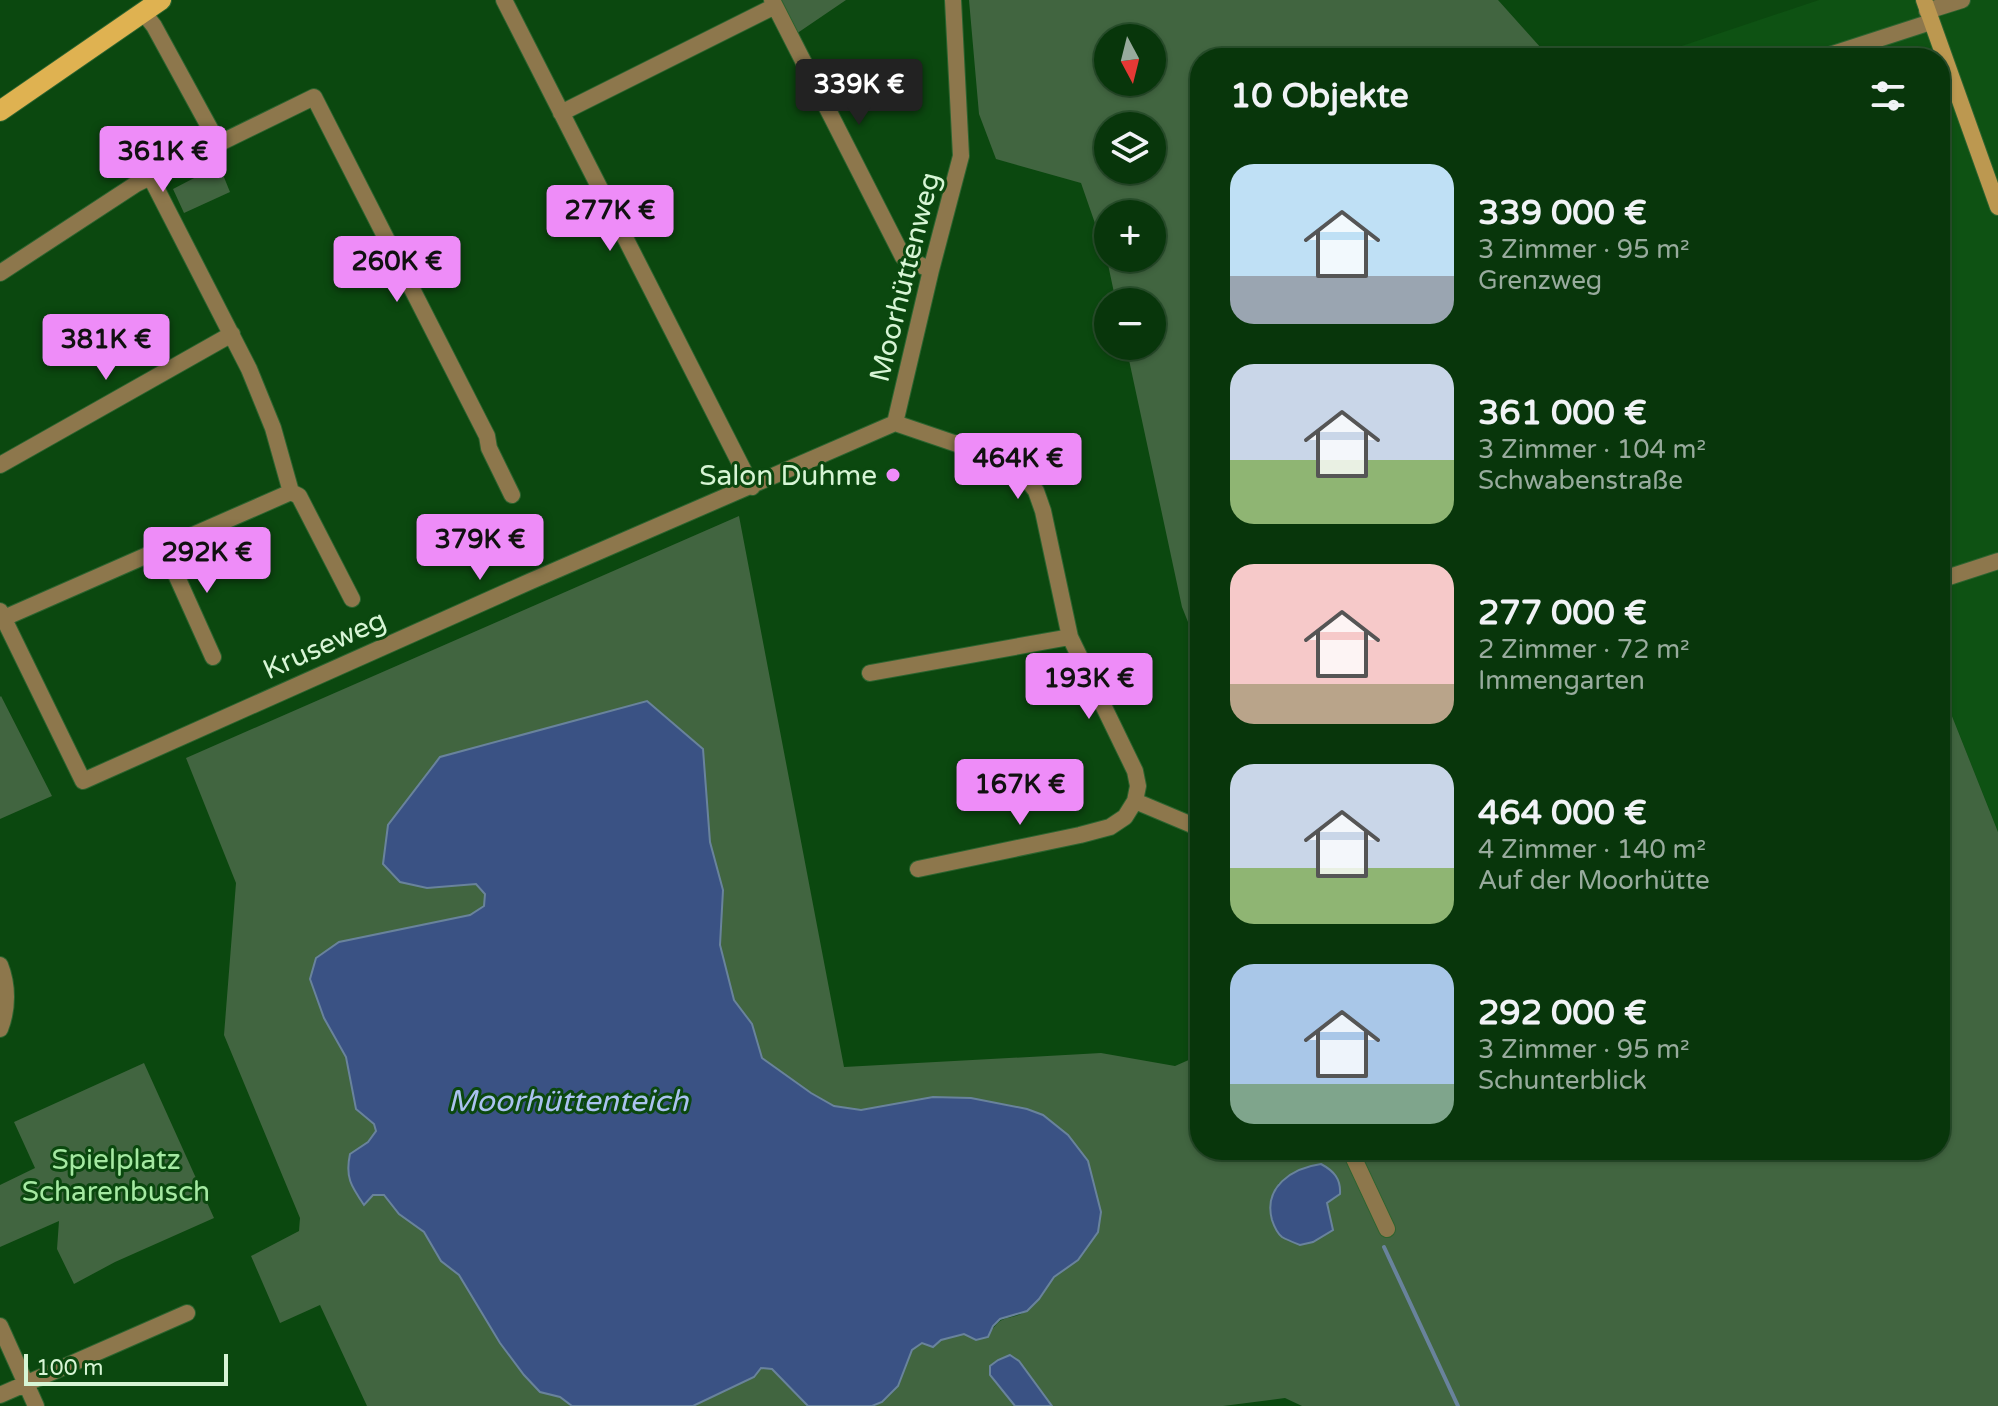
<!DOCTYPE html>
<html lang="de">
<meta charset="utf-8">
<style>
:root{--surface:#08360b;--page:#164119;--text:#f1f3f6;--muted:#98ab9d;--line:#29502c;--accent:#ee8cf8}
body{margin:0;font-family:"Varela Round",sans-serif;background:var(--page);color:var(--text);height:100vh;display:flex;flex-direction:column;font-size:30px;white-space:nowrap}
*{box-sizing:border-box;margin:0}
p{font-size:26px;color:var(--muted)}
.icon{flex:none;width:44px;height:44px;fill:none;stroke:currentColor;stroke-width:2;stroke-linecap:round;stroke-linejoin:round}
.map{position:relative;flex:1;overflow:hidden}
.side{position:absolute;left:1190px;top:48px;width:760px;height:1112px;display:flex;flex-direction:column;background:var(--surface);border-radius:32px;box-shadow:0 2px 6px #0004,0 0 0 2px var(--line)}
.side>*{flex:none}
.needle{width:52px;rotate:173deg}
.tools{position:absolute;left:1094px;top:24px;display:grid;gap:16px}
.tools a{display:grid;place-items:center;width:72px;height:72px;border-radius:50%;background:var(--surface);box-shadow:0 2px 6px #0004,0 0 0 2px var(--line);font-size:40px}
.scale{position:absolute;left:24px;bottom:20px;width:204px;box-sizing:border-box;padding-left:8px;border:4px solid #d7f5d5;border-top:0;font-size:22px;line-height:28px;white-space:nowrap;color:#d7f5d5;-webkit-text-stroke:6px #0b480f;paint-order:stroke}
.price{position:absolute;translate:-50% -68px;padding:0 18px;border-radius:8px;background:var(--accent);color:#111;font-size:26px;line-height:52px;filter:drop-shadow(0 2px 4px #0008)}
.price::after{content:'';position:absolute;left:50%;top:48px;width:24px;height:18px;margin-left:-12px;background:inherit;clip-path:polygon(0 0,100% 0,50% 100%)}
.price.active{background:#222;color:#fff}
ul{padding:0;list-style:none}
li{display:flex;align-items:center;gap:24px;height:200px;padding:0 40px}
li span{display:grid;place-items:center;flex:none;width:224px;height:160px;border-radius:24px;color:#555}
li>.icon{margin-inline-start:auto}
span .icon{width:96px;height:96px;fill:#fffc;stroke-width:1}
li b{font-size:34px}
h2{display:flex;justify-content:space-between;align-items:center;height:96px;padding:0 40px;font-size:34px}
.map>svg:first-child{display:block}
.built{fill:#0e5213}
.green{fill:#416540;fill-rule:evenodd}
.water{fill:#3a5284;stroke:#69839c;stroke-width:2}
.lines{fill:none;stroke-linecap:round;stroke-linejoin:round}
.stream{stroke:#69839c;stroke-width:4}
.street-casing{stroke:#2c642f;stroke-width:18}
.secondary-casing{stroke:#2c642f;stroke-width:18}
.primary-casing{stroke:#2c642f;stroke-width:22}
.street{stroke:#8d774c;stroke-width:16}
.secondary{stroke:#bc9850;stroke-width:16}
.primary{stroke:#dfb251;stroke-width:20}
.poi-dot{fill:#ee8cf8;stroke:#0b480f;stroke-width:3}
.labels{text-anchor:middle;stroke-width:6;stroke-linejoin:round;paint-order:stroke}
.street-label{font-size:28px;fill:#d7f5d5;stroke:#0b480f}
.poi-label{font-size:28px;fill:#d7f5d5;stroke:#0b480f;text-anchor:end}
.park-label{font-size:28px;fill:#a5e9a2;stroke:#0b480f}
.water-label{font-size:30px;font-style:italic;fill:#abc2f0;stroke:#0b480f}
</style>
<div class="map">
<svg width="1998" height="1406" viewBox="0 0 1998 1406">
<rect width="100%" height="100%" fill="#0b480f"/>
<path class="built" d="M 1819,0 L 1998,0 L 1998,832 L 1944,696 L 1940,697 L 1940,58 L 1646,58 Z"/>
<path class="green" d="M 780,0 L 846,0 L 796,34 Z
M 969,0 L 1498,0 L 1550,58 L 1200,58 L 1200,652 L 1182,607 L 1126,346 L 1152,346 L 1152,302 L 1116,302 L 1106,255 L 1081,183 L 996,159 L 979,114 ZM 1108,38 L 1152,38 L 1152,82 L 1108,82 ZM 1108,126 L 1152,126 L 1152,170 L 1108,170 ZM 1108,214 L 1152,214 L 1152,258 L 1108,258 Z
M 219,165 L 230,192 L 184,213 L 173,189 Z
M 739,516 L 844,1067 L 1101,1053 L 1175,1066 L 1200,1055 L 1200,1150 L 1940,1150 L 1940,697 L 1944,696 L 1998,832 L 1998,1406 L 1302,1406 L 1285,1398 L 1223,1406 L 1052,1406 L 1019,1361 L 990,1375 L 1015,1406 L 872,1406 L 882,1402 L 912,1350 L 922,1343 L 965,1334 L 988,1337 C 1002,1310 1009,1323 1028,1310 C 1039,1302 1044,1289 1052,1279 C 1059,1272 1070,1266 1078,1260 L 1027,1109 L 970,1098 L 933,1097 L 861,1110 L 834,1106 L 811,1093 L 762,1058 L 752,1024 L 734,1000 L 720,944 L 723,890 L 710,842 L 703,749 L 400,882 L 427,888 L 476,884 L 485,894 L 484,906 L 324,1018 L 346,1057 L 356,1109 L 374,1124 L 376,1131 L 368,1142 L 350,1155 L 373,1195 L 384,1194 L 399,1214 L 424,1232 L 441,1261 L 459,1275 L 500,1343 L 525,1375 L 540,1392 L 560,1397 L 572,1406 L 367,1406 L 320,1305 L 280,1323 L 251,1256 L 299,1231 L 300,1218 L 224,1035 L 236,883 L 186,758 ZM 1279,1183 L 1340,1194 L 1327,1203 L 1333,1230 L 1313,1242 L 1270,1211 L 1272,1196 Z
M 1,696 L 52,796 L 0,819 L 0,697 Z
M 144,1063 L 214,1218 L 115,1262 L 74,1284 L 57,1249 L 59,1221 L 0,1247 L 0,1185 L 35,1168 L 14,1122 Z
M 761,1368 L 772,1369 L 808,1406 L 693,1406 L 754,1377 Z"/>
<path class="water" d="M 647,701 L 703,749 L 710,842 L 723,890 L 720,945 L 734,1000 L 752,1024 L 762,1058 L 811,1093 L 834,1106 L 861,1110 L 933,1097 L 971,1098 L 1027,1109 L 1043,1115 L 1068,1135 L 1088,1161 L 1101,1212 L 1098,1232 L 1078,1260 L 1054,1277 L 1039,1299 L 1027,1311 L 1000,1319 L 993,1326 L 988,1337 L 976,1340 L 964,1334 L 941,1340 L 933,1347 L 922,1343 L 912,1350 L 898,1386 L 882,1402 L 872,1406 L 808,1406 L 772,1369 L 761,1368 L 754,1377 L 693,1406 L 572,1406 L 560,1397 L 540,1392 L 524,1375 L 500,1343 L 459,1275 L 441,1261 L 424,1232 L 399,1214 L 384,1195 L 373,1195 L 364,1205 C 351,1186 345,1177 350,1154 L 368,1142 L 376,1131 L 374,1124 L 356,1109 L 346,1057 L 324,1018 L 310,979 L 316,958 L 339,942 L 470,915 L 484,906 L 485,894 L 476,884 L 427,888 L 400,882 L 383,864 L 388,825 L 440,757 Z
M 1321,1164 C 1334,1171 1341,1179 1340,1194 L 1327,1203 L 1333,1230 L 1313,1242 L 1300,1245 C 1295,1243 1287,1240 1282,1237 C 1277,1233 1274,1226 1272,1220 C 1263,1187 1292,1168 1321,1164 Z
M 1010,1355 L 1019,1361 L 1052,1406 L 1015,1406 L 990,1375 L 990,1366 L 998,1360 Z"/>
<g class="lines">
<path class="stream" d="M 1384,1247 L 1458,1406"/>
<g class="street-casing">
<path id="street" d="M 504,0 L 752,487
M 772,0 L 903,257 L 931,270
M 1927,11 L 1962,0
M 143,12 L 154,26 L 219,145
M 1820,58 L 1931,22
M 561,113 L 775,6
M 151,178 L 249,369 L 273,428 L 291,492 L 299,496 L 352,599
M 0,273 L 136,184 L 314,97 L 487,436 L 489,448 L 512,495
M 895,423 L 998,458 L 1023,474 L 1036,491 L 1043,511 L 1070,637 L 1135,771 L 1138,786 L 1135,801 L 1125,817 L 1110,827 L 1080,835 L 918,869
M 895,423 L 931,270 L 961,156 L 953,0
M 0,465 L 232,334
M 164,548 L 213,657
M 1940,580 L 1998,561
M 0,611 L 83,781 L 531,581 L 895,423
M 4,618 L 291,492
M 870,673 L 1070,637
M 1135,801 L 1192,825 L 1200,832
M 0,965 C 8,985 8,1009 0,1029
M 1350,1150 L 1387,1229
M 0,1326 L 36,1406
M 0,1395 L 187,1313"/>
</g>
<g class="secondary-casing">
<path id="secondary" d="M 1924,0 L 1998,207"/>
</g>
<g class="primary-casing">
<path id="primary" d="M 0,111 L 161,0"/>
</g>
<use href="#street" class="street"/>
<use href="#secondary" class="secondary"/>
<use href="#primary" class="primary"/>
</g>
<circle class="poi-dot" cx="893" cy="475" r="8"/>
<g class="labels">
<g class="street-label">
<text transform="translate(904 277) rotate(-76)" y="10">Moorhüttenweg</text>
<text transform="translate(324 644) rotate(-24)" y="10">Kruseweg</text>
</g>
<g class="poi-label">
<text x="877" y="485">Salon Duhme</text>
</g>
<g class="park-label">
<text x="116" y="1169">Spielplatz<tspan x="116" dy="32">Scharenbusch</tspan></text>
</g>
<g class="water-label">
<text x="568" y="1111">Moorhüttenteich</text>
</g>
</g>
</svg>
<div class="tools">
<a><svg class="needle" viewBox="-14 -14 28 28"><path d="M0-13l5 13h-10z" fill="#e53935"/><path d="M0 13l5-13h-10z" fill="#98ab9d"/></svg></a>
<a><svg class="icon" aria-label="layers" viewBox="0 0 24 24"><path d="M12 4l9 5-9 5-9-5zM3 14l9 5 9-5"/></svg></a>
<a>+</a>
<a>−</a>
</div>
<div class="scale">100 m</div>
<b class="price active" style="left:859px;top:127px">339K €</b>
<b class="price" style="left:163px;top:194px">361K €</b>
<b class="price" style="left:610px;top:253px">277K €</b>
<b class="price" style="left:397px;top:304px">260K €</b>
<b class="price" style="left:106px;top:382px">381K €</b>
<b class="price" style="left:1018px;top:501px">464K €</b>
<b class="price" style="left:480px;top:582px">379K €</b>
<b class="price" style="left:207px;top:595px">292K €</b>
<b class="price" style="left:1089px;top:721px">193K €</b>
<b class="price" style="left:1020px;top:827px">167K €</b>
<section class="side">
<h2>10 Objekte<svg class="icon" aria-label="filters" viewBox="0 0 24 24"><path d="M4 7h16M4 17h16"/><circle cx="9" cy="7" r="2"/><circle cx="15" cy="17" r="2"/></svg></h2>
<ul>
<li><span style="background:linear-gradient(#bfe0f5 70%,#9aa5b1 0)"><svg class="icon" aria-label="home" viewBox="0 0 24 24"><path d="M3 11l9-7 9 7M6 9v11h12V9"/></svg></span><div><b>339 000 €</b><p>3 Zimmer · 95 m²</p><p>Grenzweg</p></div></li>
<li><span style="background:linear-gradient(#c9d6e8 60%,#8fb573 0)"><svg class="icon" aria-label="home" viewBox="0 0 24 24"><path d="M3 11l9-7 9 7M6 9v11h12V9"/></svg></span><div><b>361 000 €</b><p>3 Zimmer · 104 m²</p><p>Schwabenstraße</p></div></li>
<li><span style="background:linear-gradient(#f6c9c9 75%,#b9a48a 0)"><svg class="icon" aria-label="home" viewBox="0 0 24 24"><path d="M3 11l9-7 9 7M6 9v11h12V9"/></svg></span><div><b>277 000 €</b><p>2 Zimmer · 72 m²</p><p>Immengarten</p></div></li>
<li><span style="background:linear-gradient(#c9d6e8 65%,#8fb573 0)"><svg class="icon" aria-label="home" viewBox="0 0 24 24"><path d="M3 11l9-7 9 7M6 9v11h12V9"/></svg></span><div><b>464 000 €</b><p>4 Zimmer · 140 m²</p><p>Auf der Moorhütte</p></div></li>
<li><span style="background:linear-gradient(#a9c7e8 75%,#7fa58c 0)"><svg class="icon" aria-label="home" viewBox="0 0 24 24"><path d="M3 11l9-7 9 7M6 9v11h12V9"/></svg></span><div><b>292 000 €</b><p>3 Zimmer · 95 m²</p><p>Schunterblick</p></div></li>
</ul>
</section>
</div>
